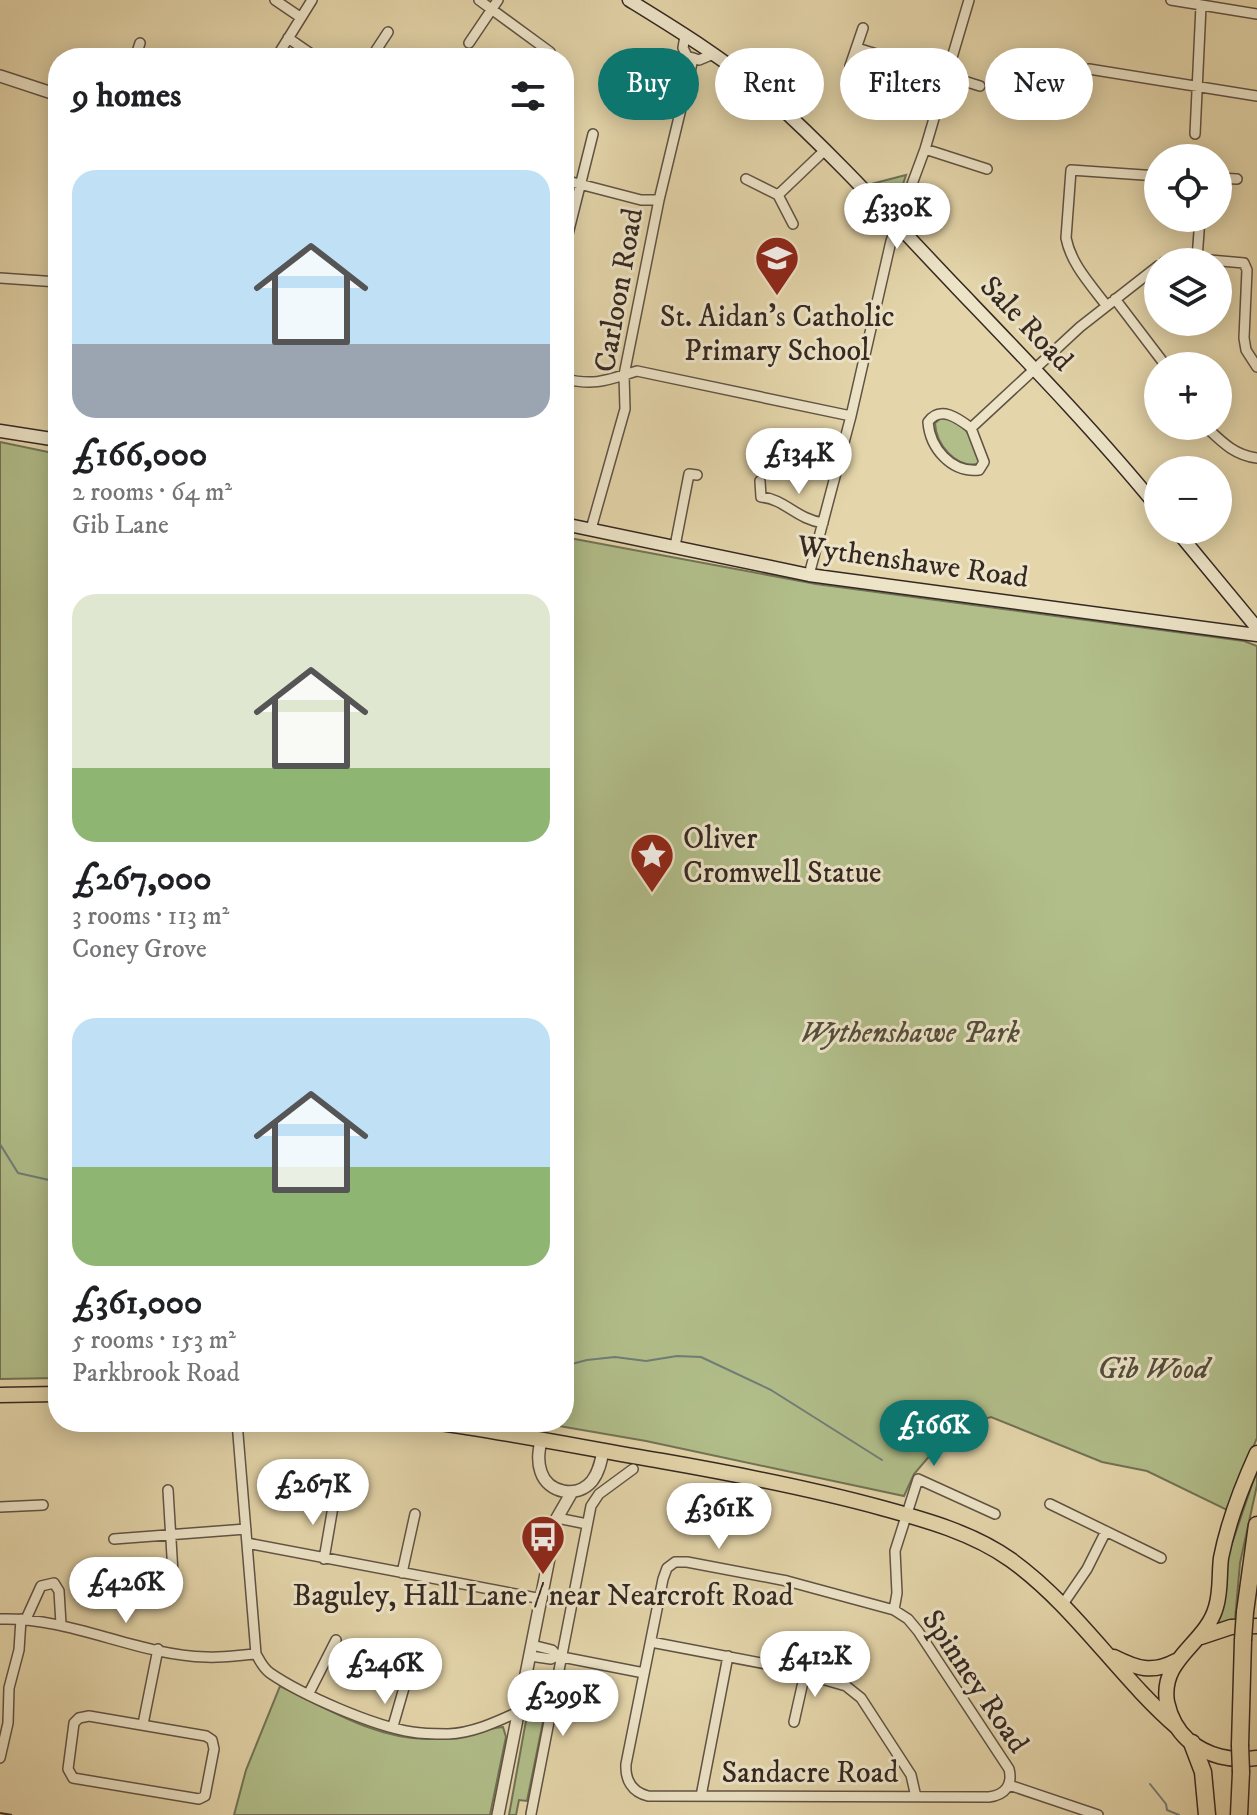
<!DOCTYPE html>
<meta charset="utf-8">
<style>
:root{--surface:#fff;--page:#f6f6f6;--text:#202124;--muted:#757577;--accent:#0f766e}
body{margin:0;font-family:"IM FELL DW Pica",serif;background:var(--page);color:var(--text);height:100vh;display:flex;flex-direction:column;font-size:30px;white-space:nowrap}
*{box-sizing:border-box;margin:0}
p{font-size:26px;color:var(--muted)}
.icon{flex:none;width:44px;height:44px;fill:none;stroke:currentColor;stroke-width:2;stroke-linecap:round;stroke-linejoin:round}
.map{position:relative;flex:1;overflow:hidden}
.sheet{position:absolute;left:48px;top:48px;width:526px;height:1384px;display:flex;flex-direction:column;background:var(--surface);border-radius:32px;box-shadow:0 4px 20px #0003}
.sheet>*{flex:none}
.banner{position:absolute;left:598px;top:48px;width:538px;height:72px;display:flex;gap:16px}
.buttons{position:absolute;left:1144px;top:144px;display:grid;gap:16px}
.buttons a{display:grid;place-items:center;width:88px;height:88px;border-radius:50%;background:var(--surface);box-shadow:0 4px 20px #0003;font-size:40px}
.price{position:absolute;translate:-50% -68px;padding:0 18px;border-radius:28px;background:#fff;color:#222;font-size:26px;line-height:52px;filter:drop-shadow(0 2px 4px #0008)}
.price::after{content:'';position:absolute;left:50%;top:48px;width:24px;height:18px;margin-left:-12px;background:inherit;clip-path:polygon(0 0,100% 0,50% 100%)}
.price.active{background:var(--accent);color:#fff}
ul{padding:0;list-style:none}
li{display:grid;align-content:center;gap:16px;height:424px;padding:0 24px}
li span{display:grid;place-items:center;height:248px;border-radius:24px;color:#555}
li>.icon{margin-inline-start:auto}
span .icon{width:144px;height:144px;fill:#fffc;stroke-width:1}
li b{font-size:34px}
h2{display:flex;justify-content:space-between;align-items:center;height:96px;padding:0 24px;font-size:34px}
.chip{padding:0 28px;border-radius:36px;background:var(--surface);box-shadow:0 4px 20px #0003;font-size:28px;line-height:72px}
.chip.active{background:var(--accent);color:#fff}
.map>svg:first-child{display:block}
.green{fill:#b1be8a;stroke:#727356;stroke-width:2}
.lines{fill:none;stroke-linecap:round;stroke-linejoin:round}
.stream{stroke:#6f7e77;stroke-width:2}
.minor-casing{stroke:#605344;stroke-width:12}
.tertiary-casing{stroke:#605344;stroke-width:14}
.secondary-casing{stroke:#342822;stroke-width:15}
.trunk-casing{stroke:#342822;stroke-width:17}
.motorway-casing{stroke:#342822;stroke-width:19}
.minor{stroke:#ede4c8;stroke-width:9}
.tertiary{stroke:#ede4c8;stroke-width:11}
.secondary{stroke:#ede4c8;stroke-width:12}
.trunk{stroke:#e4d5aa;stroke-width:14}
.motorway{stroke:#e4d5aa;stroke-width:16}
.rail{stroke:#342822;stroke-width:2;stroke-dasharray:14 14;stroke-linecap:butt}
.motorway-bridge-casing{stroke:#342822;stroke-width:19;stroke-linecap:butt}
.motorway-bridge{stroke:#e4d5aa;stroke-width:16}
.labels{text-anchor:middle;stroke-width:6;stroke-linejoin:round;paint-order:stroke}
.street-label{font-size:30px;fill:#342822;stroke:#ede4c8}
.poi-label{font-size:30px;fill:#342822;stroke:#ede4c8}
.park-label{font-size:30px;font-style:italic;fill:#534e3c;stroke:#ede4c8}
</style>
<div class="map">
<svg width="1257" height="1815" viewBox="0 0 1257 1815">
<rect width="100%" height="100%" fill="#e4d5aa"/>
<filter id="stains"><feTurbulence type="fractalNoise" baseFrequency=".0025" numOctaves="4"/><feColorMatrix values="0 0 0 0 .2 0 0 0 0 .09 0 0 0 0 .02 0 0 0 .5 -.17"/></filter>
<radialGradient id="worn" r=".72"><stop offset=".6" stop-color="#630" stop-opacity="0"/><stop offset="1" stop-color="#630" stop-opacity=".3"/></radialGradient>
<path class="green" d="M 906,175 L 897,202 L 889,202 L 871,184 Z
M 942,417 C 967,421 972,440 980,460 L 978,464 C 955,468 936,444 935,423 Z
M 0,442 L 58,454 L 58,1378 L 0,1379 Z
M 564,537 L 816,584 L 1244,641 L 1257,646 L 1257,1438 L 1227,1510 L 1147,1471 L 1102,1462 L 991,1417 L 968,1424 L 932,1453 L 914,1474 L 904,1496 L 646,1441 L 536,1422 L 564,1422 Z
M 1257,1470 L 1257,1485 L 1240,1563 L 1235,1620 L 1215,1624 L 1228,1555 Z
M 280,1686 C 326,1708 377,1740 430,1739 C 457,1738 477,1730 503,1727 L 506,1737 L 490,1815 L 234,1815 L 246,1770 Z
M 529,1704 L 546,1707 L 527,1801 L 519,1800 L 516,1815 L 509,1815 Z"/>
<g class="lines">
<path class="stream" d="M 0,1144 L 18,1173 L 58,1182
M 564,1366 L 587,1360 L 615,1357 L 646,1361 L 677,1356 L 701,1357 L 771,1390 L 882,1460
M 1150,1784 L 1166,1804 L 1167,1810 L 1179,1815"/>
<g class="minor-casing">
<path id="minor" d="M 275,0 L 300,17
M 479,0 L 550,52
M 1171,0 L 1257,14
M 685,36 L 683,48 L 687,56 L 699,60 L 711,55
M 288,38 L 317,58
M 469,43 L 498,0
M 857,48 L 980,86
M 135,58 L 140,43
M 276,58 L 312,0
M 371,58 L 388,32
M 850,66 L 863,28
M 1089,69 L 1257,96
M 1195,134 L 1201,6
M 925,149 L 987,169
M 58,165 L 58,163
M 1218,178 L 1237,179
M 746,179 L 778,195 L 823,152
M 564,180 L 641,200 L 659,200
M 778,195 L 793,224
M 564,250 L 593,134
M 1197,259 L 1200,218
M 1164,262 L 1176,257 L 1244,263 L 1247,270 L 1244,338 L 1246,350 L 1257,367
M 0,278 L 58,282
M 1115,299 L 1166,366
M 1106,305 C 1091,285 1071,264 1066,238 L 1071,170 L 1158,176
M 564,379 C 597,386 607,380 637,371 L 851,416
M 1205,426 C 1222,442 1234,455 1257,458
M 971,428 L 984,462 L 979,470 C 951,473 930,448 928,422 C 940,405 958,418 971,428 L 1080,327 L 1158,266
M 760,481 L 761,497 C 785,499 796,519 823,523
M 591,529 L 625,409 L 624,375 L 659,200 L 693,59
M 675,546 L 689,474 L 697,475
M 809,575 L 851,416 L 891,241 L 925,149 L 969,0
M 237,1422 L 256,1654 C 260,1661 263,1668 270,1673 C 302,1695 373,1726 412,1732 C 423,1734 437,1734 448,1734 C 473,1733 496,1722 518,1712
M 168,1490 L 174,1590
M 1050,1504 L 1161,1558
M 0,1507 L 43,1505
M 557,1518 L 587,1524
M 114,1539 L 246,1529
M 247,1543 L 542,1599
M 324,1559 L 334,1501
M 675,1562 L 687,1562 L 787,1581 L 894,1610 L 908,1619 L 918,1631 L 1009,1769 C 1013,1785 1005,1795 989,1797 L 648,1796 C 632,1792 625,1780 626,1764 L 663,1579 L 667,1568 Z
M 402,1573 L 415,1514
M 1063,1604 L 1087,1569 L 1106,1531
M 894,1610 L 897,1593 L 895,1551 L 918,1479 L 995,1514
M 0,1619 C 71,1617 136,1655 206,1657 C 223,1658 239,1655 256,1654
M 26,1619 L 41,1586 L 54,1583 L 59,1591 L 61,1624
M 651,1642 L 777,1666 L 846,1686 L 861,1698 L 911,1775 L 916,1797
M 532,1645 L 552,1650 L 557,1656 L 644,1673
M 530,1656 L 551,1659 L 557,1656
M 309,1693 L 336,1640
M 89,1716 L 206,1736 L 212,1740 L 214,1749 L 205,1796 L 199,1799 L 73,1778 L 68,1769 L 74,1723 L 79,1718 Z
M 794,1722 L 805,1673
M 143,1724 L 158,1649
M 393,1726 L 410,1667
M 0,1758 L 8,1723 L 9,1688 L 19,1650 L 21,1619
M 1009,1785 L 1098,1815
M 701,1796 L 728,1656
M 531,1814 L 591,1506 L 599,1494 L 633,1469"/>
</g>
<g class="tertiary-casing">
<path id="tertiary" d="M 0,76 L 58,95
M 541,1440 C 539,1450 537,1461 541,1472 C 548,1493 577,1499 592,1481 C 599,1472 601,1461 603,1451
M 498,1815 L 557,1518 L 572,1492"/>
</g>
<g class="secondary-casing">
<path id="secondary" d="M 629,0 C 676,29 727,60 769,97 C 835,156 896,224 957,288 C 1026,360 1095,431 1158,508
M 0,431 L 58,440
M 564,524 L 809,575 L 1257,635
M 1176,530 L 1257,628"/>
</g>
<g class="trunk-casing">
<path id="trunk" d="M 0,1395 L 58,1394
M 434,1422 C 510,1433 586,1448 662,1461 C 736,1474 809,1488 882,1508 C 926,1520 973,1533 1011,1560 C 1076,1607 1118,1676 1178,1728
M 1257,1453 C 1242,1486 1228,1522 1221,1558 C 1219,1574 1221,1591 1216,1607 C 1206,1644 1160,1658 1167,1702 C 1170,1716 1177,1730 1188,1740 C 1207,1756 1232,1762 1257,1758
M 1201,1637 L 1231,1627 L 1257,1626
M 1114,1657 C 1136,1668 1152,1674 1176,1661"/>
</g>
<g class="motorway-casing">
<path id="motorway" d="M 1245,1612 L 1257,1525
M 1192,1743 L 1203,1772 L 1207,1815
M 1240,1745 L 1243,1640
M 1239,1815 L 1241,1772"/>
</g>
<use href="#minor" class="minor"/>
<use href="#tertiary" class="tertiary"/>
<use href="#secondary" class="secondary"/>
<use href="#trunk" class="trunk"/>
<use href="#motorway" class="motorway"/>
<path class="rail" d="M 0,1813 L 12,1815"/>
<g class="motorway-bridge-casing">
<path id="motorway-bridge" d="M 1243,1640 L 1245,1612
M 1240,1745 L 1241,1772"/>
</g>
<use href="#motorway-bridge" class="motorway-bridge"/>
</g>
<defs>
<g id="school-pin" transform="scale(2.3)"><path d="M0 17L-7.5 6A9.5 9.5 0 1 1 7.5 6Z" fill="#8f2418" stroke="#ede4c8"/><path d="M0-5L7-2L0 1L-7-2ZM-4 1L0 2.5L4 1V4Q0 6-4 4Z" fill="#fff"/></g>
<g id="sight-pin" transform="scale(2.3)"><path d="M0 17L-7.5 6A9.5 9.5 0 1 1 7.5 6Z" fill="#8f2418" stroke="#ede4c8"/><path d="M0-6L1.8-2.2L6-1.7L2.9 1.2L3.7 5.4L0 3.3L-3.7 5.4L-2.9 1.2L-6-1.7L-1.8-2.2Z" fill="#fff"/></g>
<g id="bus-pin" transform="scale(2.3)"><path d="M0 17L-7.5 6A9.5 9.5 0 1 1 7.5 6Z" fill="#8f2418" stroke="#ede4c8"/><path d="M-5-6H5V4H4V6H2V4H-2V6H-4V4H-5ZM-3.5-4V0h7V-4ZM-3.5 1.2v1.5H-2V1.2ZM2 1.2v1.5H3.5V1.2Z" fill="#fff"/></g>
</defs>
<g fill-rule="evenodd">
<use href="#school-pin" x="777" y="258"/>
<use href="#sight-pin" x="652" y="855"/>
<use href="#bus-pin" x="543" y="1537"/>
</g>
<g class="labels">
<g class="street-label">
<text transform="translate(618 290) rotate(-80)" y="10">Carloon Road</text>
<text transform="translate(1027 323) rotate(46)" y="10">Sale Road</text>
<text transform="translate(913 561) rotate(8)" y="10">Wythenshawe Road</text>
<text transform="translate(976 1681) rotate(56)" y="10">Spinney Road</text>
<text x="810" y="1782">Sandacre Road</text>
</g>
<g class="poi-label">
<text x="777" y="326">St. Aidan's Catholic<tspan x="777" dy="34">Primary School</tspan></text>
<text x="683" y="848" text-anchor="start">Oliver<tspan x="683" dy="34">Cromwell Statue</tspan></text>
<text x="543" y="1605">Baguley, Hall Lane / near Nearcroft Road</text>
</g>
<g class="park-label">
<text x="910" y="1042">Wythenshawe Park</text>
<text x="1153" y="1378">Gib Wood</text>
</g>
</g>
<rect width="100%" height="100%" filter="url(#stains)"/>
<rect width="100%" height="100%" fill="url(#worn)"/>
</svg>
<div class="buttons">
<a><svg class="icon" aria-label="locate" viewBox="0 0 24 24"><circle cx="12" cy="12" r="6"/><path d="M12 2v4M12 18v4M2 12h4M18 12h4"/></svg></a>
<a><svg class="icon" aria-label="layers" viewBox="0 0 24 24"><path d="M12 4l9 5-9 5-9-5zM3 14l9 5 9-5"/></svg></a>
<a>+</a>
<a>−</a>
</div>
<b class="price" style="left:897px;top:251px">£330K</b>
<b class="price" style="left:799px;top:496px">£134K</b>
<b class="price active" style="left:934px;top:1468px">£166K</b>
<b class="price" style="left:313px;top:1527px">£267K</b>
<b class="price" style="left:719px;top:1551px">£361K</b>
<b class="price" style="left:126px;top:1625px">£426K</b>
<b class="price" style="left:815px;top:1699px">£412K</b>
<b class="price" style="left:385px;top:1706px">£246K</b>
<b class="price" style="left:563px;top:1738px">£299K</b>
<div class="banner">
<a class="chip active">Buy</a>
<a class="chip">Rent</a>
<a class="chip">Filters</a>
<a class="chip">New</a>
</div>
<section class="sheet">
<h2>9 homes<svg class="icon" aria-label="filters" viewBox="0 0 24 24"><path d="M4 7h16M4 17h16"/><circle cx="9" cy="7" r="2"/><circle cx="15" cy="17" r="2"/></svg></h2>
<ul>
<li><span style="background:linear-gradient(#bfe0f5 70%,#9aa5b1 0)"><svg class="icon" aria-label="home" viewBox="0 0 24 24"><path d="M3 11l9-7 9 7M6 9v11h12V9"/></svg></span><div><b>£166,000</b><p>2 rooms · 64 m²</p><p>Gib Lane</p></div></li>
<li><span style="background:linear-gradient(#dfe7d0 70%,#8fb573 0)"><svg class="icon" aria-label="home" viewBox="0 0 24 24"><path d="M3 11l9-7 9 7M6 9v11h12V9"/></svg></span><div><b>£267,000</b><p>3 rooms · 113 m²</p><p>Coney Grove</p></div></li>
<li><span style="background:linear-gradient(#bfe0f5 60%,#8fb573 0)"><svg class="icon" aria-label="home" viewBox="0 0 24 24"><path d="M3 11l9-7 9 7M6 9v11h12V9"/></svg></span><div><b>£361,000</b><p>5 rooms · 153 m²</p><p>Parkbrook Road</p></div></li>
</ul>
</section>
</div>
